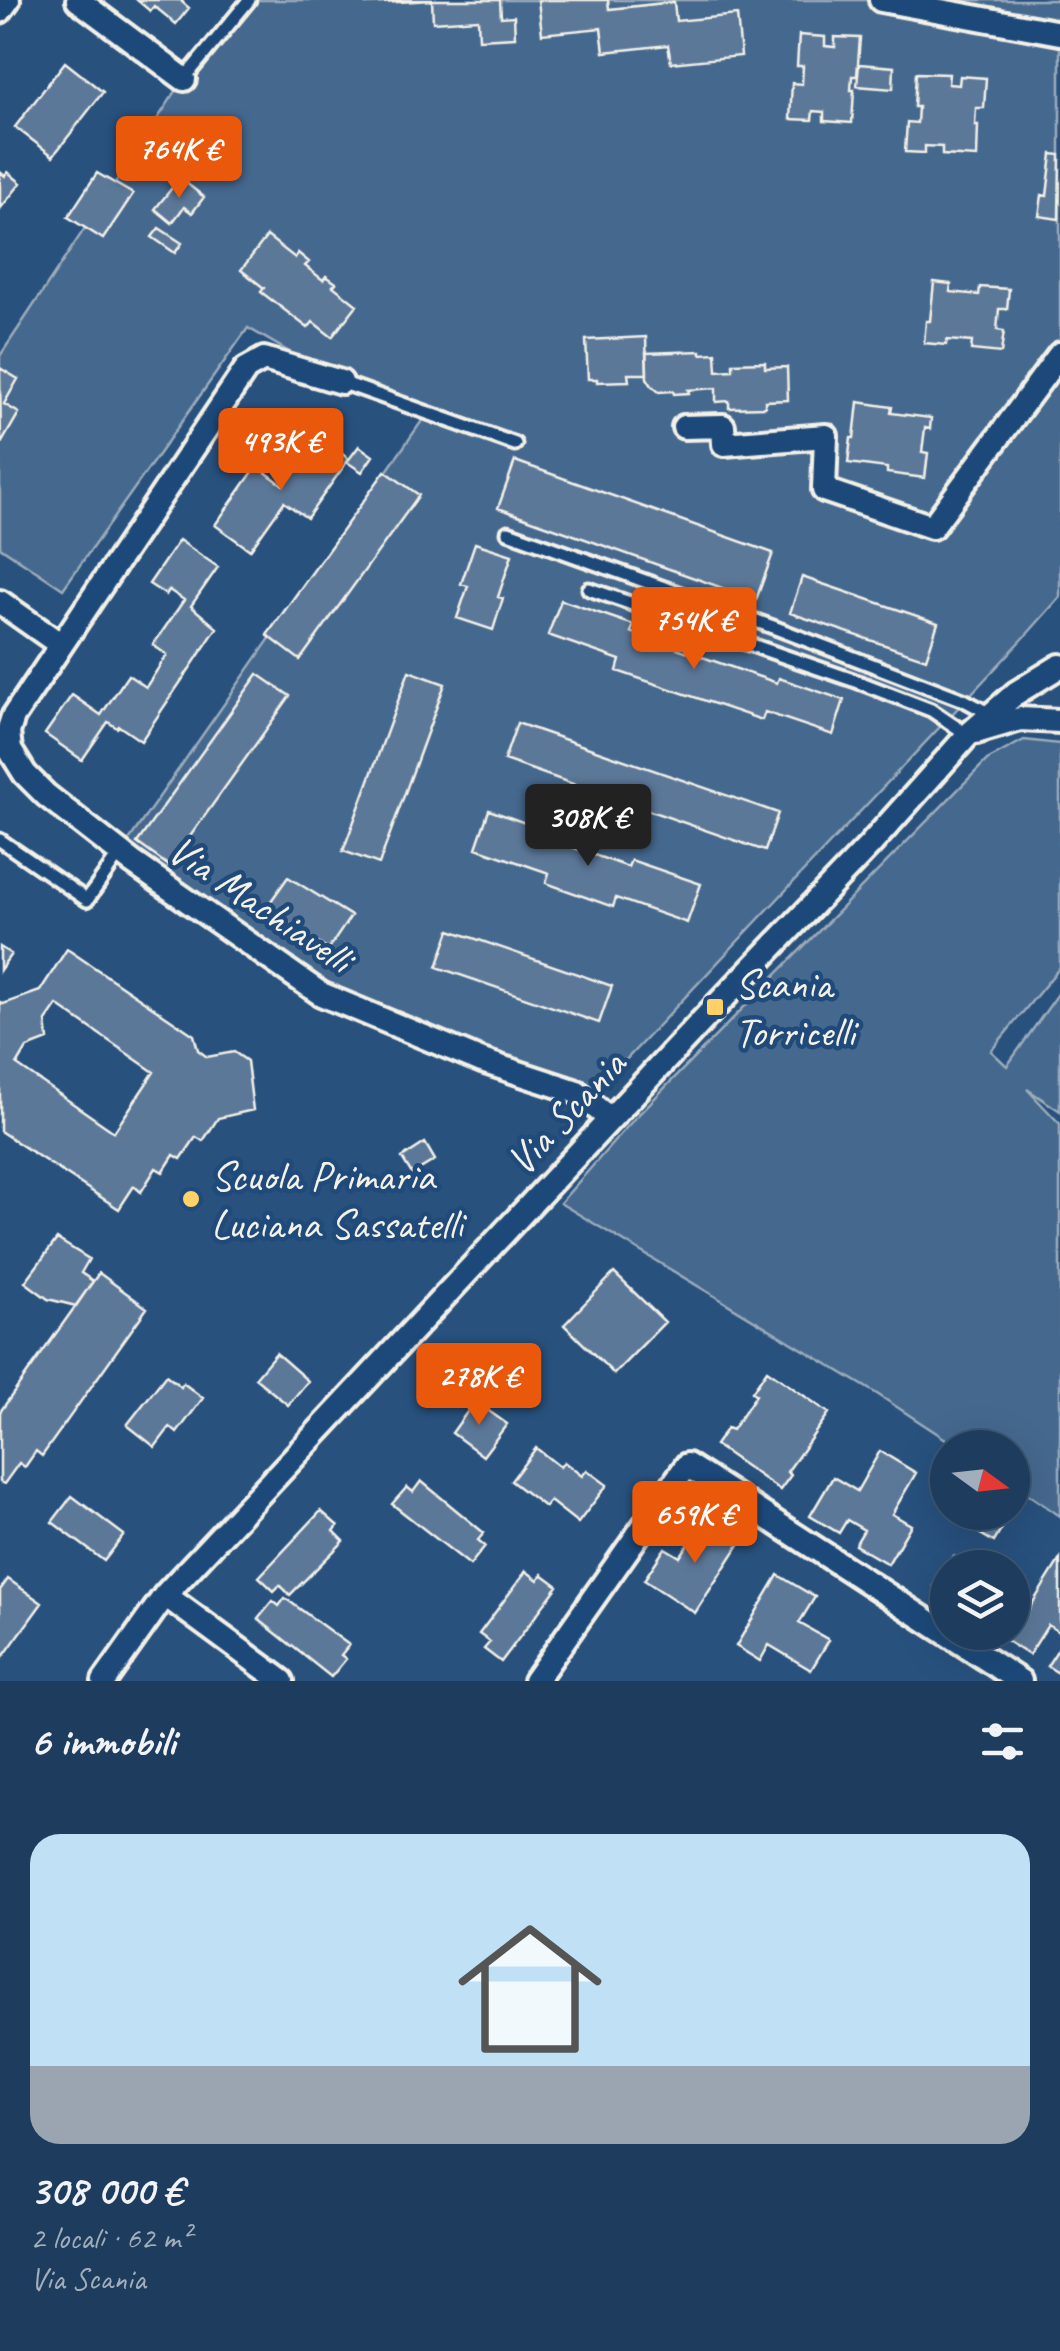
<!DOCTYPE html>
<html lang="it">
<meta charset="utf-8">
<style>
:root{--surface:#1e3d5e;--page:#264464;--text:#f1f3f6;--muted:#a1aebc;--line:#3c5673;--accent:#ea580c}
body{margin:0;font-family:Caveat,sans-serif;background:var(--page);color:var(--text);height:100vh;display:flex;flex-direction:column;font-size:38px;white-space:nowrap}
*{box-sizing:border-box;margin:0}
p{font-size:32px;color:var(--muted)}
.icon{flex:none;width:55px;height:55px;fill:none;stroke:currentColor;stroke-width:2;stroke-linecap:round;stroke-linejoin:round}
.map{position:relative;height:1681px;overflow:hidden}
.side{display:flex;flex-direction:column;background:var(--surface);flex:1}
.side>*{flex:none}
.needle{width:65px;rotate:105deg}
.controls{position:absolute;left:930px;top:1430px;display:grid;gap:20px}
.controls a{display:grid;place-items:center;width:100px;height:100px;border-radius:50%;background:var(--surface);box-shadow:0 10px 40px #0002,0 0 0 2px var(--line);font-size:50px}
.price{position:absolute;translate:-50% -85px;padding:0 22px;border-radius:10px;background:var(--accent);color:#fff;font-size:32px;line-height:65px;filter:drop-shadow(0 2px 5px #0008)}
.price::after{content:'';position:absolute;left:50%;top:60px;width:30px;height:22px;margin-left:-15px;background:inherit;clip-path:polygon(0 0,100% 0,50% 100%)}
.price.selected{background:#222;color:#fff}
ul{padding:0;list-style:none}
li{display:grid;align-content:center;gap:20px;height:530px;padding:0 30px}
li span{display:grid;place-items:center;height:310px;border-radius:30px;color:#555}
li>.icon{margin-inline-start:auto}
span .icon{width:180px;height:180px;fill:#fffc;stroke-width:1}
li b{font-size:42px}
h2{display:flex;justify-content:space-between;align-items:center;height:120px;padding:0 30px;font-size:42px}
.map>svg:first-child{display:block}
.green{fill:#45688e;stroke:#9cacbb;stroke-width:2.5}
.building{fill:#5b7899;stroke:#f4f1e8;stroke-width:2.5;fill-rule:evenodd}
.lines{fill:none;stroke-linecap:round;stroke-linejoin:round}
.service-casing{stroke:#f4f1e8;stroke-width:19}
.minor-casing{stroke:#f4f1e8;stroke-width:30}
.service{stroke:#1f4a7a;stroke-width:11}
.minor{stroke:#1f4a7a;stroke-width:22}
.poi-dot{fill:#ffd166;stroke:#1f4a7a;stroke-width:4}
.labels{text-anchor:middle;stroke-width:9;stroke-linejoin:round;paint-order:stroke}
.street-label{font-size:42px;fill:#f4f1e8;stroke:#1f4a7a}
.poi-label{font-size:42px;fill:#f4f1e8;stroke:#1f4a7a;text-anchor:start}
</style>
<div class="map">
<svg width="1060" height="1681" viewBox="0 0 1060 1681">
<rect width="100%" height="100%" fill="#28517e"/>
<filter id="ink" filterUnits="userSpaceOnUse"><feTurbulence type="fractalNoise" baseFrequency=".01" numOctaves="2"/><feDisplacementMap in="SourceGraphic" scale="20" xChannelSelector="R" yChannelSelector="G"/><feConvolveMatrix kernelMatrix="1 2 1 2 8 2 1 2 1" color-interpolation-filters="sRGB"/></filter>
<g filter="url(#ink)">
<path class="green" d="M 242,0 L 1060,0 L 1060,597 L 1021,641 L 588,1100 L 321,994 L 120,853 L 426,415 L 341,382 L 248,328 L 63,589 L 0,547 L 0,356 L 184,79 Z
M 1024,740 L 1060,744 L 1060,967 L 991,1051 L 1007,1066 L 1060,991 L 1060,1111 L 1027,1089 L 1060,1124 L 1060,1516 L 1013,1484 L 1012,1448 L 958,1447 L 877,1394 L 560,1203 L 634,1119 L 987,760 Z"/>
<path class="building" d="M 137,0 L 183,0 L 182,2 L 189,8 L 176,24 L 154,6 L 150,11 Z
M 366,0 L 432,0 L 366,4 Z
M 432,0 L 500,0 L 501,17 L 514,16 L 515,37 L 479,39 L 478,19 L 433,22 Z
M 538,0 L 608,0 L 609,9 L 674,2 L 676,21 L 737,15 L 741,56 L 671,63 L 668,45 L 604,52 L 601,28 L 542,34 Z
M 799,35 L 825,37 L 825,46 L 835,47 L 835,37 L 860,38 L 857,76 L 852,76 L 851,90 L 854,90 L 852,123 L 824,121 L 824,112 L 813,111 L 812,120 L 790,119 L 792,83 L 802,84 L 803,66 L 797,66 Z
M 65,62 L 103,92 L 53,156 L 15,127 Z
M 859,64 L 894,67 L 893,89 L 857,86 Z
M 916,73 L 949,74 L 948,84 L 959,85 L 960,76 L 986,78 L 984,108 L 976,108 L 975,125 L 978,125 L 977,157 L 942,155 L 942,147 L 925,146 L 925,153 L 905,152 L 907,122 L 917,123 L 918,107 L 914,107 Z
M 1052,154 L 1060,155 L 1059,219 L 1039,216 L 1042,195 L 1047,196 Z
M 0,172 L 5,176 L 8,172 L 21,183 L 0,209 Z
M 97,173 L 133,194 L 103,239 L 68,217 Z
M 180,178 L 204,197 L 192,213 L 184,207 L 172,223 L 155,209 Z
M 159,228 L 182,243 L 175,253 L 152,237 Z
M 267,236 L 295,258 L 298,253 L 309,262 L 305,266 L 323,280 L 326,276 L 336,283 L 333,286 L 357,305 L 332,337 L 313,322 L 308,328 L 261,292 L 264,288 L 241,270 Z
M 934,282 L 951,284 L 950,292 L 979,295 L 980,287 L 1009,289 L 1007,309 L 999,309 L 997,330 L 1004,331 L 1001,353 L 971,350 L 972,342 L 947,340 L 946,345 L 924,343 L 926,321 L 930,321 Z
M 646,337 L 647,374 L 628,374 L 629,381 L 597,382 L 597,379 L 588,379 L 586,340 Z
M 701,351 L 701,354 L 716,353 L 717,371 L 733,370 L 733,363 L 765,362 L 765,368 L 787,367 L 788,400 L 765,401 L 765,407 L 729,408 L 729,401 L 716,402 L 716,388 L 688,390 L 689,393 L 674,394 L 673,391 L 659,392 L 652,386 L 647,378 L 646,353 Z
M 0,368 L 18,379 L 4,404 L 19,413 L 1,444 Z
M 858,402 L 892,407 L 891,413 L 931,418 L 930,429 L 925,428 L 922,452 L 928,453 L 925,478 L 887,473 L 887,468 L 848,463 L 851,438 L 854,438 Z
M 318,436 L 349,459 L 307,518 L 284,502 L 250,550 L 215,525 L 257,466 L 283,485 Z
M 359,446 L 373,456 L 362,472 L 347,462 Z
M 515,461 L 773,553 L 756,600 L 498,508 Z
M 385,471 L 419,495 L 300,660 L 267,635 Z
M 179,540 L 218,567 L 191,606 L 217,628 L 141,741 L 119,726 L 117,728 L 108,722 L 82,760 L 45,734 L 72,695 L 101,715 L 128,675 L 146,687 L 167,655 L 153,645 L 184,600 L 169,590 L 166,595 L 149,584 Z
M 475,543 L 512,555 L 498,597 L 503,598 L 493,630 L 457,618 L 468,586 L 461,584 Z
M 802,577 L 938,623 L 926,659 L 790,613 Z
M 561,600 L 634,625 L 631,632 L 777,683 L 779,678 L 844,700 L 833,735 L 765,712 L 762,720 L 617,671 L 620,660 L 548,635 Z
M 409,671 L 445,684 L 379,864 L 343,851 Z
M 258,674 L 290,696 L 169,866 L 137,843 Z
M 517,723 L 778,813 L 765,851 L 504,760 Z
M 489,810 L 562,836 L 560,843 L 628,867 L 631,860 L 701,884 L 687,923 L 616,898 L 613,907 L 546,883 L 549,873 L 476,848 Z
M 288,877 L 351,916 L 328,950 L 266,908 Z
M 450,930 L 612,986 L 599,1023 L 437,967 Z
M 0,947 L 11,954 L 0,970 Z
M 67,949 L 194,1035 L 198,1050 L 207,1057 L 234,1052 L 247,1061 L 253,1110 L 218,1118 L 203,1141 L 196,1137 L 181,1159 L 174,1155 L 163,1172 L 156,1168 L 141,1192 L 134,1186 L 119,1209 L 0,1131 L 0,1002 L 3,1004 L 40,991 ZM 57,1005 L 154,1072 L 114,1132 L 17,1065 L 27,1048 L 48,1040 L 46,1021 Z
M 425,1143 L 435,1160 L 412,1174 L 402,1158 Z
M 57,1239 L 89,1259 L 81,1273 L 93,1281 L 76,1306 L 48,1299 L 25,1282 Z
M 99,1273 L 147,1308 L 42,1456 L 36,1451 L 25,1467 L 19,1463 L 4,1484 L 0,1482 L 0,1412 Z
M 614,1273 L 665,1322 L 614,1374 L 564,1325 Z
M 276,1353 L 308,1381 L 288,1405 L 255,1378 Z
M 767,1370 L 829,1413 L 787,1472 L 791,1475 L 780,1490 L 715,1445 L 727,1428 L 732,1430 L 756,1395 L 752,1392 Z
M 166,1375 L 181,1387 L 183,1383 L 203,1398 L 177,1433 L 170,1427 L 155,1447 L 127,1425 Z
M 475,1401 L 507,1424 L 483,1456 L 452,1433 Z
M 536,1448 L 560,1467 L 564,1462 L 582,1476 L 587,1470 L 607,1485 L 578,1523 L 550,1501 L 545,1507 L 511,1481 Z
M 880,1451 L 916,1473 L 892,1514 L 911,1525 L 888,1564 L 855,1545 L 864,1530 L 847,1520 L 839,1533 L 810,1516 L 833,1477 L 857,1491 Z
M 421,1481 L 484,1533 L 478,1540 L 485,1546 L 470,1565 L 392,1504 L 407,1487 L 413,1492 Z
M 72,1496 L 124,1535 L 104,1561 L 52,1522 Z
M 321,1511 L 338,1526 L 334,1531 L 344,1541 L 290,1595 L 280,1585 L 274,1591 L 259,1577 Z
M 968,1512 L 1010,1512 L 1011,1513 L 994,1542 L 962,1523 Z
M 706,1517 L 742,1540 L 695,1613 L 644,1580 L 665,1548 L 680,1557 Z
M 954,1556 L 973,1568 L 948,1568 L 948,1595 L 934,1586 Z
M 1060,1559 L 1060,1633 L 1048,1625 L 1029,1655 L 999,1636 L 1001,1632 L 1012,1632 L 1012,1615 L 1018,1606 L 1027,1612 Z
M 526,1571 L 538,1580 L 542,1574 L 558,1586 L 501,1662 L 484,1649 L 490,1642 L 479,1634 Z
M 778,1575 L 815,1597 L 799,1623 L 829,1640 L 811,1670 L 769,1645 L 760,1661 L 736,1646 Z
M 8,1579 L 42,1603 L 0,1661 L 0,1590 Z
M 285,1598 L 349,1645 L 341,1655 L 346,1659 L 331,1677 L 258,1619 L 273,1601 L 279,1606 Z
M 1060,1646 L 1060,1674 L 1047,1666 Z"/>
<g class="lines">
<g class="service-casing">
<path id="service" d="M 184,79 L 249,0
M 341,382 L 515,444
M 508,532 L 773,627 L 966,701 L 990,714
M 589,589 L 853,680 L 931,710 L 968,735
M 0,840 L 87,900 L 120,853"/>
</g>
<g class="minor-casing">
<path id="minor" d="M 78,0 L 184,79
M 881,0 L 1060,33
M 0,11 L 8,0
M 341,382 L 264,359 L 246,369 L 13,717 L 8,732 L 10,750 L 25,774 L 46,795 L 132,862 L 321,994 L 482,1061 L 577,1092 L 610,1119
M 684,427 L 723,426 L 724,444 L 826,436 L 824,490 L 932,527 L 1060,354
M 0,602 L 61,645
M 976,732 L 1020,719 L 1060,721
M 165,1595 L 282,1681
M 104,1681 L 165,1595 L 715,1007 L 869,846 L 968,735 L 1016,693 L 1060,666
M 535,1681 L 687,1465 L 1020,1681"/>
</g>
<use href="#service" class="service"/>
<use href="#minor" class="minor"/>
</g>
</g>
<g class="poi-dot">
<rect x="705" y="997" width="20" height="20" rx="5"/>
<circle cx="191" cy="1199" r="10"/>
</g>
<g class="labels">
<g class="street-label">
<text transform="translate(261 903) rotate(34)" y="15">Via Machiavelli</text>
<text transform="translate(565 1112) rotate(-47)" y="15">Via Scania</text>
</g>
<g class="poi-label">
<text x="735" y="998">Scania<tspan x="735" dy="48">Torricelli</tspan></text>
<text x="211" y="1190">Scuola Primaria<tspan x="211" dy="48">Luciana Sassatelli</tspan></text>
</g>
</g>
</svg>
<div class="controls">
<a><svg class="needle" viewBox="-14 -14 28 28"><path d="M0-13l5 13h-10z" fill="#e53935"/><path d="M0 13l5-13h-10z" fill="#a1aebc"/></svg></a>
<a><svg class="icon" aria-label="layers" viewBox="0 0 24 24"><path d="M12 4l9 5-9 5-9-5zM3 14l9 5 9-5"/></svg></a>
</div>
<b class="price" style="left:179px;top:201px">764K €</b>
<b class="price" style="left:281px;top:493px">493K €</b>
<b class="price" style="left:694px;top:672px">754K €</b>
<b class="price selected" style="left:588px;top:869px">308K €</b>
<b class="price" style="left:479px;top:1428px">278K €</b>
<b class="price" style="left:695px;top:1566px">659K €</b>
</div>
<section class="side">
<h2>6 immobili<svg class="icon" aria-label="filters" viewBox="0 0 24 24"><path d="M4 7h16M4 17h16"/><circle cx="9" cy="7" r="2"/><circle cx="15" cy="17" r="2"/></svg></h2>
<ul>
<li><span style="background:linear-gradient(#bfe0f5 75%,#9aa5b1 0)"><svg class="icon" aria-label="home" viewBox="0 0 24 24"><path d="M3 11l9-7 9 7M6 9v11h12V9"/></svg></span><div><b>308 000 €</b><p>2 locali · 62 m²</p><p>Via Scania</p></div></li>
</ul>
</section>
